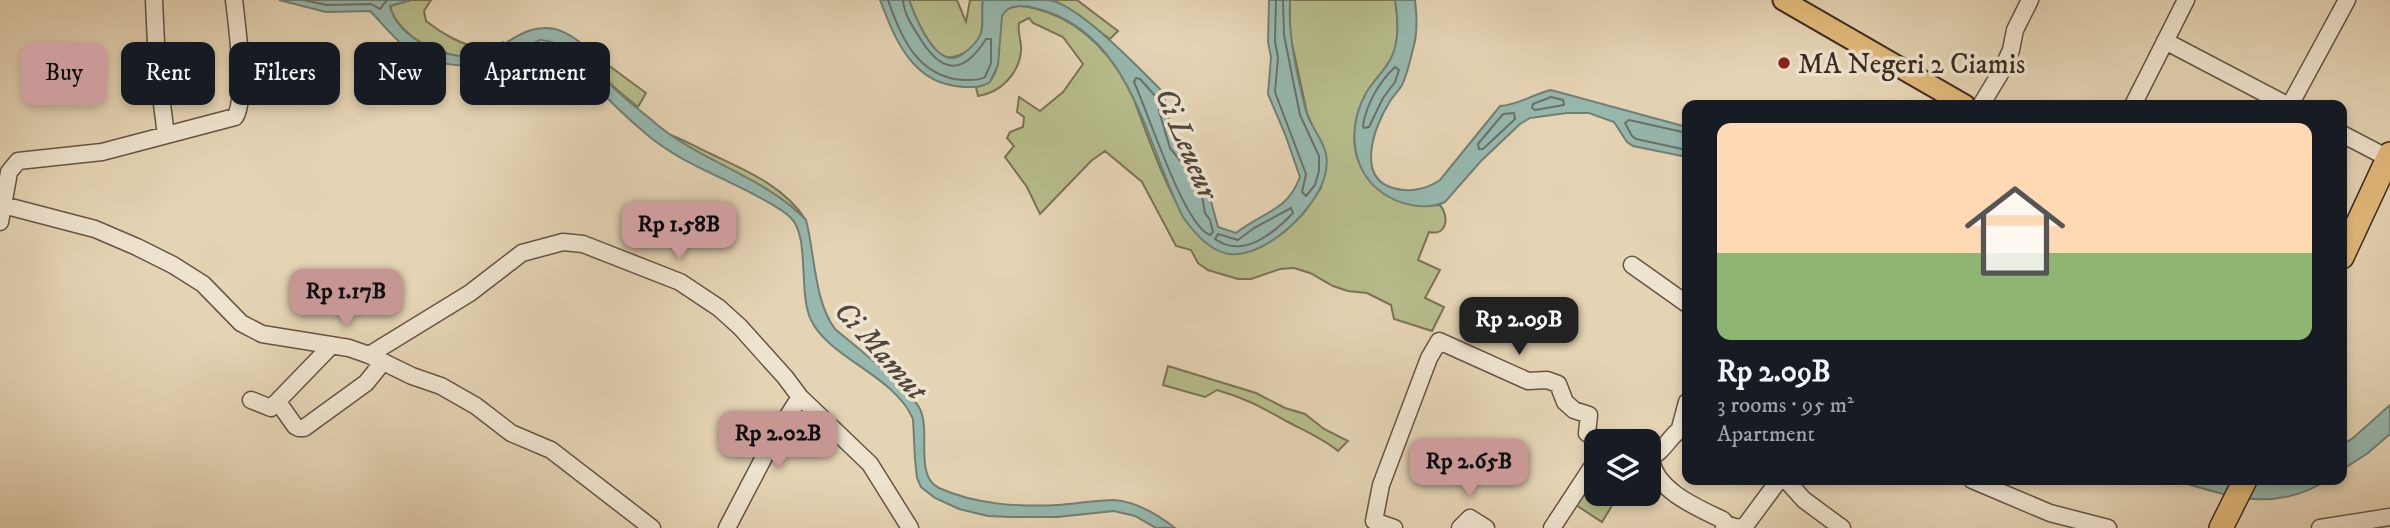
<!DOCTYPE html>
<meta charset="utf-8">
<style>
:root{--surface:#171b24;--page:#20242c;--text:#f1f3f6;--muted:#9ea1a6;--accent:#c59692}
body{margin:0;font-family:"IM FELL DW Pica",serif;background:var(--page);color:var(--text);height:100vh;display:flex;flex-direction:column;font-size:26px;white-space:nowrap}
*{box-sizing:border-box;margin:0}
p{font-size:23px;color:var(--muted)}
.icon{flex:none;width:38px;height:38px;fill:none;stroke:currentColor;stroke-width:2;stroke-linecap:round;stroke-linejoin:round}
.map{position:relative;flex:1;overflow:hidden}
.panel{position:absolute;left:1682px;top:100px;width:665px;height:385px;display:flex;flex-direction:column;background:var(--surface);border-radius:14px;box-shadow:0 4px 10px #0003}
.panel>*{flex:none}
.guide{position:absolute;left:21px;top:42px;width:665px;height:63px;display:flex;gap:14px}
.controls{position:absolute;left:1584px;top:429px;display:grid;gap:14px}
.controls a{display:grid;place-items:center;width:77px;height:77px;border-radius:14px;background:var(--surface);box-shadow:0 4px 10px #0003;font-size:35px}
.price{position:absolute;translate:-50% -60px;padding:0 16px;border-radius:14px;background:var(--accent);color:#111;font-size:23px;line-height:46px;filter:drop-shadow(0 2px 4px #0008)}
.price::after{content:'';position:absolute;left:50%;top:42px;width:21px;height:16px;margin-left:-10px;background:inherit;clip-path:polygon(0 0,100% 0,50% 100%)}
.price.current{background:#222;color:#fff}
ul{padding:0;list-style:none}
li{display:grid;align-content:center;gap:14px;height:371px;padding:0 35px}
li span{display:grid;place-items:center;height:217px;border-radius:14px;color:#555}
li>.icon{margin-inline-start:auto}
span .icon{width:126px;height:126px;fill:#fffc;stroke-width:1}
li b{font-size:30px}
.tag{padding:0 24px;border-radius:14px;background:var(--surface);box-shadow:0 4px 10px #0003;font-size:24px;line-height:63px}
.tag.current{background:var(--accent);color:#111}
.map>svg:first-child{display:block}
.green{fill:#b7bc8b;stroke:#7a7356;stroke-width:2}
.water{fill:#96b8ae;stroke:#727f75;stroke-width:2}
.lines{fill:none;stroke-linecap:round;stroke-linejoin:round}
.shore{stroke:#6a7167;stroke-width:2}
.minor-casing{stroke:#675445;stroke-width:19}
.major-casing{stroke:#3d2a20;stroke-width:23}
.highway-casing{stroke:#3d2a20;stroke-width:26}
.minor{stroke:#eee3ce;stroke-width:16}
.major{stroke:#e2ba7a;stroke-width:19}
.highway{stroke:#e2ba7a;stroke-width:23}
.poi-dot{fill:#8f2418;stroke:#eee3ce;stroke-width:2.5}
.labels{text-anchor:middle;stroke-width:7;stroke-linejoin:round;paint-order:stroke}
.poi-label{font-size:28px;fill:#3d2a20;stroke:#eee3ce;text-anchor:start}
.water-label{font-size:30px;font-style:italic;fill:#4f463c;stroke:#eee3ce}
</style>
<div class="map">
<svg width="2390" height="528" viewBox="0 0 2390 528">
<rect width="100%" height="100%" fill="#e5d4b4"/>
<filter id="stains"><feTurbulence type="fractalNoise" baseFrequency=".00286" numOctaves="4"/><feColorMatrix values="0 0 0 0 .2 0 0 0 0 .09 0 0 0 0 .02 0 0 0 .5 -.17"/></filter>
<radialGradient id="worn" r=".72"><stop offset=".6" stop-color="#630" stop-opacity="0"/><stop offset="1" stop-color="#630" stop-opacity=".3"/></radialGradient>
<path class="green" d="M 411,0 L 431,0 L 424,11 L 426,21 C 441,33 463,46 482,48 C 490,48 497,45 504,42 C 496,48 489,53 480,55 C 448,63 398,38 390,6 Z
M 909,0 L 957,0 L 966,22 L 970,0 L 983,0 C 981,10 983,20 982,29 C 979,47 960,59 943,57 C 927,43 916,20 909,0 Z
M 1051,0 L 1077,0 L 1118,31 L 1110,39 L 1084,20 Z
M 1290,0 L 1395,0 C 1398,18 1400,42 1391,59 C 1384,72 1372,81 1366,95 C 1350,128 1347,164 1380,187 C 1405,205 1408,207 1440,205 C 1449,216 1448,236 1429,232 L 1418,260 L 1440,270 L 1425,298 L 1444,307 L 1432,331 L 1394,319 L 1391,305 L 1367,293 L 1348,291 L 1333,286 L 1310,273 L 1294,268 L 1280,269 L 1251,279 L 1238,279 L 1221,274 L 1208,270 L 1198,263 L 1191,250 L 1176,246 L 1142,182 L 1105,151 L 1091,161 L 1040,214 L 1027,187 L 1005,157 L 1014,146 L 1007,138 L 1010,132 L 1023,127 L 1024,117 L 1017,112 L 1019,97 L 1040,111 L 1063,92 L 1083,64 L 1063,37 L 1033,23 L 1029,18 L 1019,23 C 1017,33 1022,41 1021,51 C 1019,74 1000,93 978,96 L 976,87 C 1016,80 985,24 1007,9 C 1014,5 1025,6 1033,8 C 1077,18 1107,49 1129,87 C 1147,132 1170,209 1204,241 L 1283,233 L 1302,215 L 1321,188 L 1314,130 L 1307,113 L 1290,34 Z
M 589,51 L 646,93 L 638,107 C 613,87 603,80 589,51 Z
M 671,135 C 684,140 698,148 711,154 C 747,171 784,186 806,220 C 767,179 713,169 671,135 Z
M 1168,366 L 1256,393 L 1285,408 L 1305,414 L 1324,429 L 1348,441 L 1338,451 C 1322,438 1305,431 1286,421 C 1261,407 1245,398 1217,390 L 1205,397 L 1163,385 Z
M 1596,473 L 1596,494 L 1619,494 L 1602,522 L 1576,505 Z"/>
<path class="water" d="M 279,0 L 411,0 L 390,6 C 396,38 450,63 481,55 C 507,48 522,23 555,29 C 567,32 583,43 590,52 C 597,63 600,74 610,84 C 623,98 640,110 654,122 C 700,162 764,176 806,220 C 815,254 814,301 835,329 C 855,346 909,388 920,409 C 931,432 914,476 939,488 C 977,505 1019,507 1059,505 C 1077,504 1095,500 1113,500 C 1136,501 1157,514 1175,528 L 1156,528 L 1135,516 L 1114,511 L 1057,517 L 1012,517 L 988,516 L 959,509 L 935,498 L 921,487 L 917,478 L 915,459 L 913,419 C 895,376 829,358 811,320 C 798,293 810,237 791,218 C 781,208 767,202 755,195 C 718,175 675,160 644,132 C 625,116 607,99 591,80 C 583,71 578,57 569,50 C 561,43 550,41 540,40 C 526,47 515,57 501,61 C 473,70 433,66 409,50 C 396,41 382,23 370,11 L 326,12 Z
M 880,0 L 909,0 C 916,19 937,73 963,54 C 971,48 978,42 981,33 C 984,23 981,11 983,0 C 1004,0 1028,0 1049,0 C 1078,4 1138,67 1160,89 L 1165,98 L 1166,110 L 1176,145 L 1196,170 L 1209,194 L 1218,227 L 1236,233 C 1262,212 1287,212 1300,177 L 1285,134 L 1268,94 L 1271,57 L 1268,42 L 1269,0 L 1290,0 C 1288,37 1297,75 1306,111 C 1310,126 1323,139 1326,154 C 1331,181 1311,206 1293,224 C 1278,238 1259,252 1238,254 C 1214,257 1195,234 1183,217 C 1145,142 1131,31 1035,8 C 1023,5 1008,4 1002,16 L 998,65 L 990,82 C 981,88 974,87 963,87 C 913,84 896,42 880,0 Z
M 1395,0 L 1415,0 C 1417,16 1418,33 1413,49 C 1410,61 1407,75 1402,85 C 1398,92 1392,97 1389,103 C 1375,125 1355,177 1393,188 C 1409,193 1427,189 1440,180 L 1500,106 C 1519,105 1533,94 1551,90 L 1687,127 L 1687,157 L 1633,146 L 1627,142 L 1614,122 L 1589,113 L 1567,113 L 1530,118 L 1520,124 L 1481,161 L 1445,202 C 1428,210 1405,206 1389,197 C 1351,176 1346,129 1366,93 C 1373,81 1385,71 1391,58 C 1400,41 1398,18 1395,0 Z
M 2390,405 L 2390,434 L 2368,453 L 2342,470 L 2342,445 L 2353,438 Z
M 2174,480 L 2327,480 C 2274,514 2229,496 2174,480 Z"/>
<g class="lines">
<path class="shore" d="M 303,0 L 327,5 L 371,4 L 380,9 L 387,0
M 888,0 C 901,38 918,77 963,80 C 971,80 978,81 985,77 L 991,63 L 991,39 L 986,39 C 961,79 939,71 918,35 C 911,24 904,13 903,0
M 1276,0 L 1275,41 L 1278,58 L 1275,92 L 1306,174 L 1302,192 L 1306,196 L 1315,185 L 1319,171 L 1319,156 L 1300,115 L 1284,35 L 1283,0
M 1395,67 L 1399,70 L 1395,82 L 1383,98 L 1369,127 L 1364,128 L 1363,125 C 1367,103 1379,82 1395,67 Z
M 1136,78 L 1140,79 L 1158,99 L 1159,111 L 1170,148 L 1191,174 L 1202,196 L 1205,213 L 1210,220 L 1213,232 L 1210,235 C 1184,226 1148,112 1134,82 Z
M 1551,97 L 1563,100 L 1564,105 L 1535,110 L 1532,108 L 1533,104 Z
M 1514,113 L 1515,119 L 1483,149 L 1479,149 L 1478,144 L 1503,114 Z
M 1687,133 L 1629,120 L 1625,123 L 1632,136 L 1636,139 L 1687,150
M 1291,208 L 1293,213 C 1273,234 1243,259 1215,239 L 1218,234 L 1238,240 L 1254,228 Z"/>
<g class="minor-casing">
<path id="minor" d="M 154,0 L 157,66 L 166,135
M 2165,41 L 2287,105
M 1981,105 L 2001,72 L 2011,50 L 2015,30 L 2030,0
M 2133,105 L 2186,0
M 2290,105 L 2347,0
M 2342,134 L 2388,158
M 3,205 L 95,229 L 137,247 L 173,265 L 203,284 L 241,323 L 262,334 L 349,348 L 369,355 L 412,376 L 441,386 L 476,406 L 511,433 L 551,450 L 652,528
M 0,222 L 9,172 L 18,161 L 102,152 L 235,117 C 247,99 237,25 234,0
M 1632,265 L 1687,304
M 369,355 L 470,293 L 522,253 L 563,242 L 583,244 L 680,282 L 719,308 L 740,327 L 785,377 L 800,397 L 870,464 L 910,528
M 251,400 L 271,408 L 332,345
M 278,402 L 295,426 L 299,428 L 304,428 L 366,383 L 383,362
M 1680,428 L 1687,402
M 1651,458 C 1654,490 1698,508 1723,520 L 1726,524 L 1724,528
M 1648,459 C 1665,452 1671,432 1687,425
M 1786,480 L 1804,500 L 1842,528
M 1972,480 L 2050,513 L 2108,528
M 1726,524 L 1738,528 L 1745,526 L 1779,480
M 727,528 L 775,436 L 800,397
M 1394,528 L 1374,521 L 1381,485 L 1429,358 L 1439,341 L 1528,381 L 1547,380 L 1558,384 L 1565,402 L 1574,410 L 1589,415 L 1587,433 L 1599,441
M 1460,528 L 1470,518 L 1486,528
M 1552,528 L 1596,461
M 2320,528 L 2390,517"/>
</g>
<g class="major-casing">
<path id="major" d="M 1783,0 L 1965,105"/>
</g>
<g class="highway-casing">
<path id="highway" d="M 2342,257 L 2390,154
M 2221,528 L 2245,480"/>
</g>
<use href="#minor" class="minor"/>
<use href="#major" class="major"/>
<use href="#highway" class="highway"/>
</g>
<circle class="poi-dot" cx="1784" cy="63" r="7"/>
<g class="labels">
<g class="poi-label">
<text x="1798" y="73">MA Negeri 2 Ciamis</text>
</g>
<g class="water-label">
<text transform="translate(1187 143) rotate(67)" y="10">Ci Leueur</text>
<text transform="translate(881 350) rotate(48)" y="10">Ci Mamut</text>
</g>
</g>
<rect width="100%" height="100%" filter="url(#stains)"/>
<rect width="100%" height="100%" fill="url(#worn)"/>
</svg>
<div class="controls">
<a><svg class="icon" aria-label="layers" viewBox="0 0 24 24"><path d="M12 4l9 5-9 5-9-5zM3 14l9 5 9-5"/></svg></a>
</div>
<b class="price" style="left:679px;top:262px">Rp 1.58B</b>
<b class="price" style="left:346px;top:329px">Rp 1.17B</b>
<b class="price current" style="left:1519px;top:357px">Rp 2.09B</b>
<b class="price" style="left:778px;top:471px">Rp 2.02B</b>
<b class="price" style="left:1469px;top:499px">Rp 2.65B</b>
<div class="guide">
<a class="tag current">Buy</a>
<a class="tag">Rent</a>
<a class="tag">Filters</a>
<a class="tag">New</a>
<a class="tag">Apartment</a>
</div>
<section class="panel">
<ul>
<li><span style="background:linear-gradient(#ffd9b3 60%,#8fb573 0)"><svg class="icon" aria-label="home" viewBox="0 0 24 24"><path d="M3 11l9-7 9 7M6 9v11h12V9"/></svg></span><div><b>Rp 2.09B</b><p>3 rooms · 95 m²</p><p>Apartment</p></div></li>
</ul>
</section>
</div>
